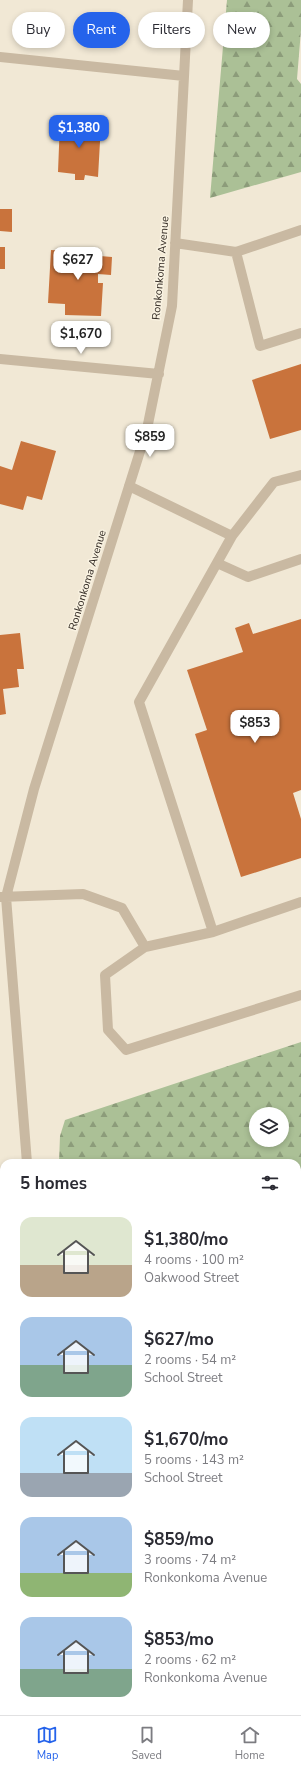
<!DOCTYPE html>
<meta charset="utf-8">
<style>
:root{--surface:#fff;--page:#f7f7f7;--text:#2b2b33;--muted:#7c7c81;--line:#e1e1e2;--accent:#2563eb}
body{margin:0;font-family:"Nunito Sans",sans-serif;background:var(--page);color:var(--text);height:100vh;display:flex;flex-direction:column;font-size:15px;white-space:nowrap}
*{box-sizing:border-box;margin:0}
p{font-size:13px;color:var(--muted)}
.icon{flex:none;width:22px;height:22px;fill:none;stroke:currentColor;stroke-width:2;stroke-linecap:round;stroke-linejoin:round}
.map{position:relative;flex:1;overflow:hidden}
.drawer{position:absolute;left:0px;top:1159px;width:301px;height:556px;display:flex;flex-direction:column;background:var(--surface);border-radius:12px 12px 0 0;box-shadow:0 2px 6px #0003}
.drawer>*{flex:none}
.top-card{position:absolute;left:12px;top:12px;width:277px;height:36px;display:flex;gap:8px}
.controls{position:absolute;left:249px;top:1107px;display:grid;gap:8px}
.controls a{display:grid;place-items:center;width:40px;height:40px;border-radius:50%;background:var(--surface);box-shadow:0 2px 6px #0003;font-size:20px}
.price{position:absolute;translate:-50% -34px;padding:0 9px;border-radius:8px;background:#fff;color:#222;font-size:13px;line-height:26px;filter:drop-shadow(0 1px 2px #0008)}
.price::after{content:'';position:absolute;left:50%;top:24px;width:12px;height:9px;margin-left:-6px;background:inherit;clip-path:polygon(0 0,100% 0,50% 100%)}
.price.on{background:var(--accent);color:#fff}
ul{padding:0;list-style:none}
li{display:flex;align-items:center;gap:12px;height:100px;padding:0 20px}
li span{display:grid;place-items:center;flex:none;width:112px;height:80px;border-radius:12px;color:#555}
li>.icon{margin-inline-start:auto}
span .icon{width:48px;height:48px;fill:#fffc;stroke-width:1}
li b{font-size:17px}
h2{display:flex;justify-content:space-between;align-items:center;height:48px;padding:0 20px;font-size:17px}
.pill{padding:0 14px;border-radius:18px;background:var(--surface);box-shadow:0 2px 6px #0003;font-size:14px;line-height:36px}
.pill.on{background:var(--accent);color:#fff}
.dock{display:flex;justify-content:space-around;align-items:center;height:56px;border-top:1px solid var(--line);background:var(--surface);font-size:11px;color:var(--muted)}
.dock a{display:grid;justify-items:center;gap:2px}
.dock .on{color:var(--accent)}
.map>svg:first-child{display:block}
.forest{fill:url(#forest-firs);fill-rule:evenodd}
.water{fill:url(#water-rules)}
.building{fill:#c9733c}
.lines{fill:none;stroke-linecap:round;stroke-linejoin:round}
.minor{stroke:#c9b9a2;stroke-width:10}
.labels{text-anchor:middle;stroke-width:3;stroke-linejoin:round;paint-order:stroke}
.street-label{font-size:11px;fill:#332b24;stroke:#f9f2e1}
</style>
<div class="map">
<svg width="301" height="1715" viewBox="0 0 301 1715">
<defs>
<pattern id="forest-firs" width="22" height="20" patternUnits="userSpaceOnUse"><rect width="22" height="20" fill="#abc096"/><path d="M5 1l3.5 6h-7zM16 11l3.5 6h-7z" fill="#8c9c7a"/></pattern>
<pattern id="water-rules" width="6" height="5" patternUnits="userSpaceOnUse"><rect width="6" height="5" fill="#74a3ae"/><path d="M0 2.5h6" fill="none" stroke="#60858d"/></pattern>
</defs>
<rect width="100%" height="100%" fill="#f1e8d5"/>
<path class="forest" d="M 227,0 L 301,0 L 301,30 L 297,79 L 301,84 L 301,172 L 210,198 Z
M 301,1042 L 301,1264 L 297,1263 L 297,1163 L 59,1163 L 60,1136 L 65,1120 ZM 256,1114 L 282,1114 L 282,1140 L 256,1140 Z
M 0,1407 L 4,1423 L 4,1711 L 129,1711 L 131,1715 L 0,1715 Z
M 297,1659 L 301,1659 L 301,1715 L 236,1715 L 226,1711 L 297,1711 Z"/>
<path class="water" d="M 297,1263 L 301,1264 L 301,1659 L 297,1659 Z"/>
<path class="building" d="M 60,121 L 101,124 L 98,177 L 85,175 L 84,180 L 75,180 L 75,174 L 58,172 Z
M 0,209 L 12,209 L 12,232 L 0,231 Z
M 0,247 L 5,247 L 5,269 L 0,269 Z
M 51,250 L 100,253 L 100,256 L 112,257 L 111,275 L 98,274 L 98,283 L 103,283 L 101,316 L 65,315 L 65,304 L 48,303 Z
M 301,364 L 301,430 L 270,439 L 252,380 Z
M 21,441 L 56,451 L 42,500 L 27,496 L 23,510 L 0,504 L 0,466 L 12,470 Z
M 301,619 L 301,790 L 293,793 L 301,819 L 301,858 L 241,877 L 195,734 L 207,730 L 187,670 L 243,652 L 235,628 L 249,623 L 253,634 Z
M 20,633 L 24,669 L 17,669 L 19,687 L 3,689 L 6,714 L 0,715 L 0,635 Z"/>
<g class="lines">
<path class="minor" d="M 0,57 L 184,76
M 175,243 L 236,252 L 301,230
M 236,252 L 260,346 L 301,333
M 0,359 L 159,374
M 129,486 L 232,536
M 217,563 L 248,577 L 301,559
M 0,897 L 83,894 L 122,908 L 145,947 L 213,932 L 139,702 L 232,536 L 274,482 L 301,475
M 213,932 L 301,902
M 145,947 L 105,975 L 108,1030 L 126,1050 L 301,995
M 27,1163 L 6,897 L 34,789 L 147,429 L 172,306 L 188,0
M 0,1213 L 4,1213
M 189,1711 L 191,1715"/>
</g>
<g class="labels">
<g class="street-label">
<text transform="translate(160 268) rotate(-85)" y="4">Ronkonkoma Avenue</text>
<text transform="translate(87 580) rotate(-73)" y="4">Ronkonkoma Avenue</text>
</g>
</g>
</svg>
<div class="controls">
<a><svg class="icon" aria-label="layers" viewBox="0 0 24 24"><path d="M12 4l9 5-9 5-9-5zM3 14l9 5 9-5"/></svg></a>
</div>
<b class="price on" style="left:79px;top:149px">$1,380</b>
<b class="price" style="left:78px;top:281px">$627</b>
<b class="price" style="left:81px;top:355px">$1,670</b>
<b class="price" style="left:150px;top:458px">$859</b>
<b class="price" style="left:255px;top:744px">$853</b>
<div class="top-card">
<a class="pill">Buy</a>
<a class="pill on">Rent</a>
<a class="pill">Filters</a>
<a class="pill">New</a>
</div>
<section class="drawer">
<h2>5 homes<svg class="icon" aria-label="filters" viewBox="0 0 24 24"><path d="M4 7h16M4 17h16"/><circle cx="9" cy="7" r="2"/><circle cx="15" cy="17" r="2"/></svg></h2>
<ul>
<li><span style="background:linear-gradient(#dfe7d0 60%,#b9a48a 0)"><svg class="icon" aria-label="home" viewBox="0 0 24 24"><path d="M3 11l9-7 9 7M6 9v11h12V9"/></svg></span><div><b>$1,380/mo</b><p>4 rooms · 100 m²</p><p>Oakwood Street</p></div></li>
<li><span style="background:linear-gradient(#a9c7e8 60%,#7fa58c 0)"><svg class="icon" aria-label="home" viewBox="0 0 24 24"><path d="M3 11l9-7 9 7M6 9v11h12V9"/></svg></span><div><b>$627/mo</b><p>2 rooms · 54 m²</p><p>School Street</p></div></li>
<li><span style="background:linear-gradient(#bfe0f5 70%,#9aa5b1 0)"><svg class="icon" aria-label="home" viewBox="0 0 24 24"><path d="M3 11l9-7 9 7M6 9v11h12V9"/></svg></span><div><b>$1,670/mo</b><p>5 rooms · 143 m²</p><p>School Street</p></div></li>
<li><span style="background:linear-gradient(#a9c7e8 70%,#8fb573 0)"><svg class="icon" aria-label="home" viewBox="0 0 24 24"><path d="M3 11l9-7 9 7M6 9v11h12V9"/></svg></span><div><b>$859/mo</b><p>3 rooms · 74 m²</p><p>Ronkonkoma Avenue</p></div></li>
<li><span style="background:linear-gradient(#a9c7e8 65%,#7fa58c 0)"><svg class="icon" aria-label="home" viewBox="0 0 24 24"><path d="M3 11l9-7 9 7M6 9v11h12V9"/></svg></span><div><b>$853/mo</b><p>2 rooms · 62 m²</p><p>Ronkonkoma Avenue</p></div></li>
</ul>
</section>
</div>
<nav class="dock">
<a class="on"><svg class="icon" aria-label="map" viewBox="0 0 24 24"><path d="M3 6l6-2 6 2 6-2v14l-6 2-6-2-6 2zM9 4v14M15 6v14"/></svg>Map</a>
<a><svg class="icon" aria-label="saved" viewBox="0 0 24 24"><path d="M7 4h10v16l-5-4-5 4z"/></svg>Saved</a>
<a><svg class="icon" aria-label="home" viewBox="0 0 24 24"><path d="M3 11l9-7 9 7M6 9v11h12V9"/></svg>Home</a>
</nav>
